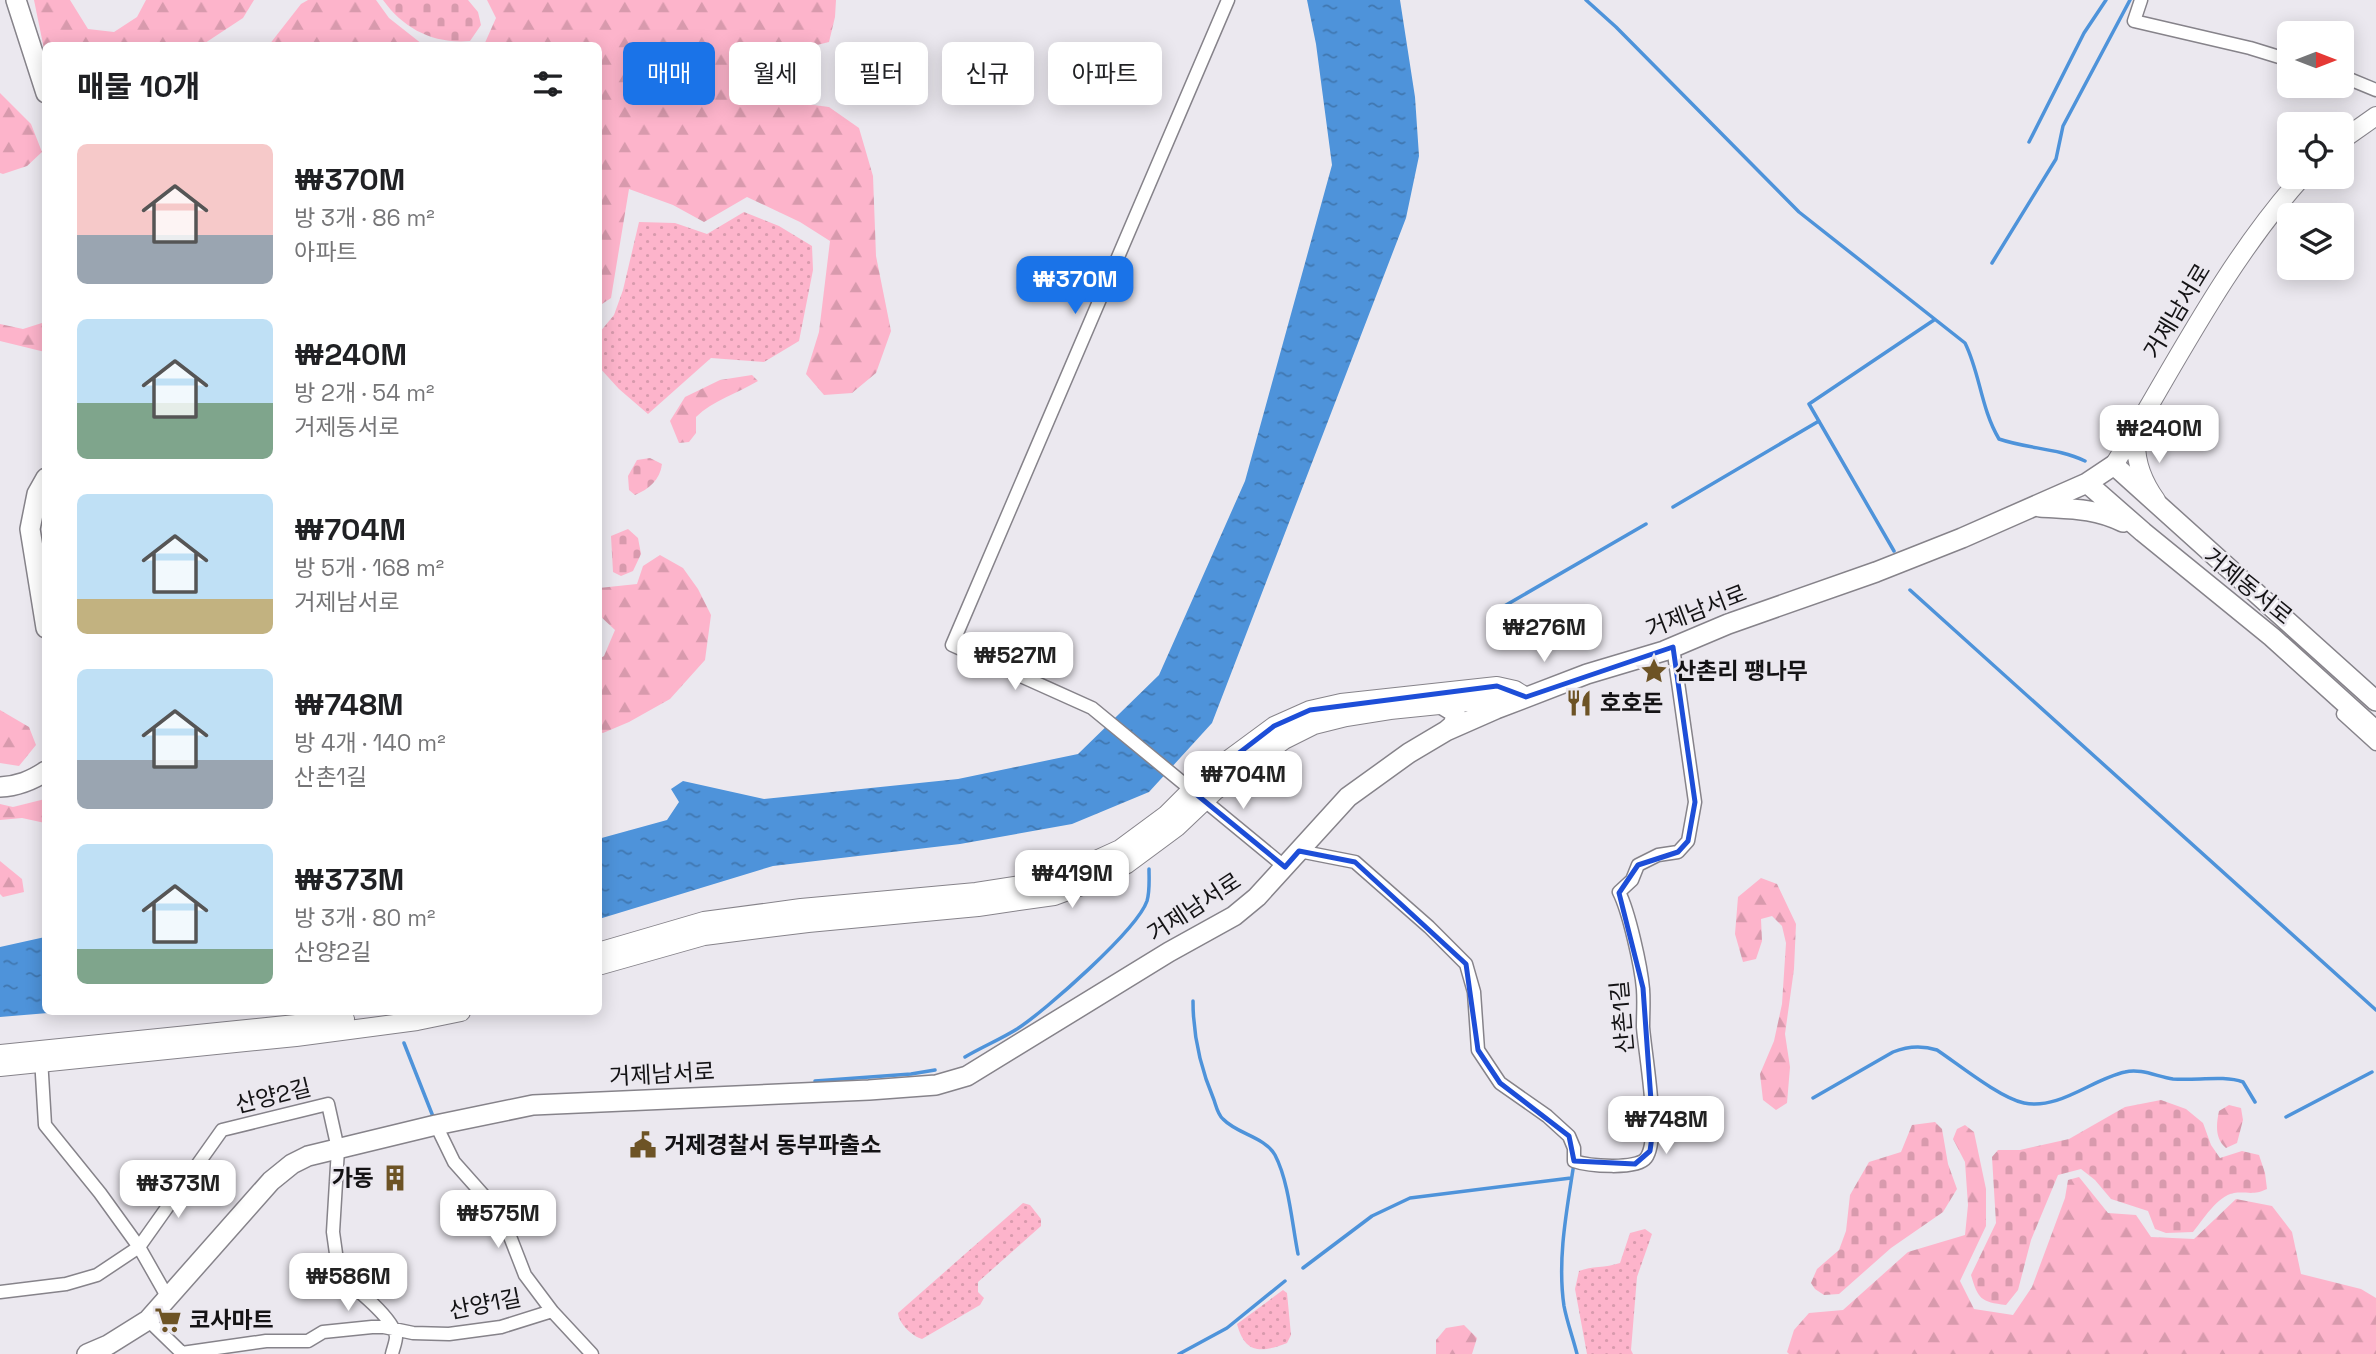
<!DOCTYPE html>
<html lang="ko">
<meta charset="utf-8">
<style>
:root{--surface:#fff;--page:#f2f2f2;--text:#202124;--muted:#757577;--accent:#1a73e8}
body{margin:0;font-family:"Space Grotesk","Noto Sans KR",sans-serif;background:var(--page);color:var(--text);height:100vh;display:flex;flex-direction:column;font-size:26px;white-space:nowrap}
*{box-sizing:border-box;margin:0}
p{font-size:23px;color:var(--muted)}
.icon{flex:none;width:38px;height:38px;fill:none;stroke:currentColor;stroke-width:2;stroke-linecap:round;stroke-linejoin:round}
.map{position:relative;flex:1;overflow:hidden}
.panel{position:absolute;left:42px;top:42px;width:560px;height:973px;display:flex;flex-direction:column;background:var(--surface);border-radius:10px;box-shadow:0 4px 18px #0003}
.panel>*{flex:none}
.banner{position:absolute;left:623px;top:42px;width:665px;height:63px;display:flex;gap:14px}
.needle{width:46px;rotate:90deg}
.fabs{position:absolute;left:2277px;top:21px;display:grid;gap:14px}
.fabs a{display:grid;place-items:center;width:77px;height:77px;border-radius:10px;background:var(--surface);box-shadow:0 4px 18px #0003;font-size:35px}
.price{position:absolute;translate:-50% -60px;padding:0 16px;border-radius:14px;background:#fff;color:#222;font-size:23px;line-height:46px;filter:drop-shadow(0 2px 4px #0008)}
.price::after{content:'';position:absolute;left:50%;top:42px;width:21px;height:16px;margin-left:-10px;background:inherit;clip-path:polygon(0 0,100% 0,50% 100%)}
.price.on{background:var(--accent);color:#fff}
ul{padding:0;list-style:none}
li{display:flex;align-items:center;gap:21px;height:175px;padding:0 35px}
li span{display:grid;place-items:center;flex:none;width:196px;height:140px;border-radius:10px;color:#555}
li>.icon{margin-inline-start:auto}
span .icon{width:84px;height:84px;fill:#fffc;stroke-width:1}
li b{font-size:30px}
h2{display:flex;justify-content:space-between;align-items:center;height:84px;padding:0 35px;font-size:30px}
.tag{padding:0 24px;border-radius:10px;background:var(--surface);box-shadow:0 4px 18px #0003;font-size:24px;line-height:63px}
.tag.on{background:var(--accent);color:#fff}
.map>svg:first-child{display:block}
.grass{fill:url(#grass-dots)}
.forest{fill:url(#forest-firs)}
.cemetery{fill:url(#cemetery-stones)}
.water{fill:url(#water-ripples)}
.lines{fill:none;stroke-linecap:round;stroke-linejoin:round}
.stream{stroke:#4e93da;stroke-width:3.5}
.street-casing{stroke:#86838a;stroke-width:15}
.secondary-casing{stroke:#86838a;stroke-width:20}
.primary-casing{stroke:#86838a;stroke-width:22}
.street{stroke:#fff;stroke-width:12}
.secondary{stroke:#fff;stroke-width:18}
.primary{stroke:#fff;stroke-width:19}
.marked{fill:none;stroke:#1d4ed8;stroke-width:5;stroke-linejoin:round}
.labels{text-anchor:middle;stroke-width:5;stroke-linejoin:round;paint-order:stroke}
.street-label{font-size:23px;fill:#141315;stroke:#ebe8ef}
.poi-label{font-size:23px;font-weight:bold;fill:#141315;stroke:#ebe8ef;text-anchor:start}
</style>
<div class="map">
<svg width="2376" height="1354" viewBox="0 0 2376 1354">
<defs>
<pattern id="grass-dots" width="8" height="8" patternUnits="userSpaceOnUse" patternTransform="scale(1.75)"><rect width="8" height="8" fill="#fdb4cb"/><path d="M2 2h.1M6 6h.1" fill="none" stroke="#d89aad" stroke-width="1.8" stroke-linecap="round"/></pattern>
<pattern id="forest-firs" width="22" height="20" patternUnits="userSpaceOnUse" patternTransform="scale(1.75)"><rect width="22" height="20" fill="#fdb4cb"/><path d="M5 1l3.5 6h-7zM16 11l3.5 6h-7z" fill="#d89aad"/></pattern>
<pattern id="cemetery-stones" width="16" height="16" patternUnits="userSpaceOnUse" patternTransform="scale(1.75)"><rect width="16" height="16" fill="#fdb4cb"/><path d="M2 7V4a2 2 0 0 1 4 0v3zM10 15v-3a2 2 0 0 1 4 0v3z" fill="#d89aad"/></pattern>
<pattern id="water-ripples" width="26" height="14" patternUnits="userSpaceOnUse" patternTransform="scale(1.75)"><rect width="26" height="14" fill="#4e93da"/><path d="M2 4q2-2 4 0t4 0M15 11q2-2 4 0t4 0" fill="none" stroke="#4077b0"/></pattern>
</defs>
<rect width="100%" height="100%" fill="#ebe8ef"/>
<path class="grass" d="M 744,212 L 779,226 L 812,246 L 813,270 L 799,341 L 764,362 L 711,358 L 648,414 L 619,389 L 598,366 L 599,333 L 614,315 L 623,290 L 639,222 L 675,223 L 707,234 Z
M 1023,1203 L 1030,1205 L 1041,1219 L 1041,1226 L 978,1282 L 978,1292 L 984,1298 L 980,1305 L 922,1339 C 912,1336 899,1324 898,1313 Z
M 1645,1229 L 1652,1234 L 1637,1277 L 1631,1350 L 1633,1354 L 1587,1354 L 1575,1289 L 1579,1271 C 1592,1266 1605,1268 1620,1263 L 1630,1233 Z
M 1283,1290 L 1287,1293 L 1291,1335 L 1287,1343 C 1261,1353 1245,1354 1237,1324 Z"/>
<path class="forest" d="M 34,0 L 70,0 L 88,29 L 114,32 L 137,17 L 146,0 L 254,0 L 243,18 L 202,45 L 46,46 L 45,54 Z
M 308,0 L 376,0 L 389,18 L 422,44 L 427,45 L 269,45 L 301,4 Z
M 487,0 L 836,0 L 835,17 L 829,42 L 797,50 L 783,79 L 799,103 L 829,107 L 859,128 L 873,176 L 876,256 L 891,331 L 876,373 L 852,393 L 824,395 L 806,374 L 819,332 L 830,241 L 800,222 L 747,197 L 704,222 L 673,205 L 629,189 L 611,298 L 599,306 L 598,46 L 484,45 L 496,18 Z
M 0,93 L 31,124 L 42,152 L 27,166 L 3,174 L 0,173 Z
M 45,322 L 45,352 L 0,341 L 0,324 L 23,329 Z
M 752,375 L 758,381 C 738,393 712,401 696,417 L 696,433 L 689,442 L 679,443 L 670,421 L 685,397 L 720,380 Z
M 660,555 L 683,568 L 698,589 L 711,615 L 705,660 L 670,699 L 629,722 L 603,733 L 599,732 L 599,659 L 604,656 L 615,630 L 599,615 L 599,588 L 637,584 L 643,566 Z
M 0,710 L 29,727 L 36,745 L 19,766 L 0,763 Z
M 45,799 L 45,823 L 22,818 L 0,820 L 0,804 L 13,807 Z
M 0,861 L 22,879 L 24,892 L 3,897 L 0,894 Z
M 1761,878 L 1777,884 L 1796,924 L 1794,969 L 1785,1034 L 1790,1067 L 1787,1103 L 1776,1110 L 1763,1100 L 1760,1074 L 1774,1041 L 1782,1004 L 1786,943 L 1782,926 L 1772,916 L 1761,919 L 1762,941 L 1756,959 L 1743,962 L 1735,934 L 1738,897 Z
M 2229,1105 L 2241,1108 L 2243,1120 L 2237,1143 L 2226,1148 C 2215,1139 2216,1125 2219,1111 Z
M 1965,1125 L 1974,1132 L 1986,1189 L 1986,1226 L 1960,1281 L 1974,1309 L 2013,1315 L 2032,1287 L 2065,1198 L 2068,1180 L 2079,1177 L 2108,1213 L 2136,1215 L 2151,1237 L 2194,1239 L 2236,1199 L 2272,1206 L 2292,1232 L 2301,1274 L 2361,1289 L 2376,1298 L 2376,1354 L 1789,1354 L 1787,1352 L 1794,1330 L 1809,1313 L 1843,1310 L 1908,1252 L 1965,1235 L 1968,1205 L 1965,1162 L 1953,1139 L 1957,1129 Z
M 1464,1325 L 1477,1338 L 1472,1354 L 1436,1354 L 1436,1340 L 1446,1328 Z"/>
<path class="cemetery" d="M 383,0 L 468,0 L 478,12 L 481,25 L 470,41 C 433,44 404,29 383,0 Z
M 650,458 L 662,464 C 660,480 649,489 635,495 L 629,490 L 628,476 L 637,460 Z
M 628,529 L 638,538 L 641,554 L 633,571 L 621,576 L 613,572 L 611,536 Z
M 2161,1100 L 2186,1109 L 2203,1123 L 2211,1145 L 2220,1158 L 2242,1151 L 2259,1155 L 2265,1173 L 2267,1189 C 2252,1196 2247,1191 2234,1193 C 2217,1196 2203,1220 2193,1232 L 2166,1233 L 2155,1229 L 2148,1211 L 2111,1199 L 2095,1180 L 2081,1169 L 2058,1175 L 2031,1240 L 2018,1290 L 2006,1305 C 1981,1302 1978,1299 1971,1275 L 1996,1223 L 1992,1157 L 1998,1150 L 2020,1150 L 2069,1139 L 2125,1107 Z
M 1935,1122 L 1942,1129 L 1948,1164 L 1957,1189 L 1943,1212 L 1891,1248 L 1839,1294 L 1824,1295 L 1815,1289 L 1811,1283 L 1817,1269 L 1839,1250 L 1846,1231 L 1850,1195 L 1869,1162 L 1901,1152 L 1912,1125 Z"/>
<path class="water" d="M 1307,0 L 1400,0 L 1415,97 L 1419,156 L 1406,218 L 1212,723 L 1149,792 L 1072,824 L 960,844 L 773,866 L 599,919 L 598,839 L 667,820 L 679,802 L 671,789 L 683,781 L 764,799 L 958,779 L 1078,754 L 1159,675 L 1245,481 L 1332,165 L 1316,44 Z
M 45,937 L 46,1012 L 60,1012 L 0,1017 L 0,947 Z"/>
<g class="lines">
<path class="stream" d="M 1586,0 L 1616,27 L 1799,212 L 1965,343 C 1980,373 1981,409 1999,439 C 2028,449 2058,448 2085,461
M 2029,142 L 2084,33 L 2106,0
M 1992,263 L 2056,159 L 2063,126 L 2130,0
M 1673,507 L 1819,421
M 1894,551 L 1809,404 L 1934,320
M 1910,590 L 2376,1010
M 1494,612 L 1646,524
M 1193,1001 C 1193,1036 1200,1067 1214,1100 C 1216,1106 1218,1115 1223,1119 C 1237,1134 1265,1137 1275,1155 C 1289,1182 1292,1224 1298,1254
M 404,1043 L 434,1119
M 965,1057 C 982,1047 1001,1039 1017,1029 C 1045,1011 1137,930 1147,901 C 1150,891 1149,879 1149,869
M 815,1081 L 911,1074 L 935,1070
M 1813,1098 L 1893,1052 C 1908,1046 1921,1045 1937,1050 C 1958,1064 2000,1098 2024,1103 C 2060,1110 2092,1079 2125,1072 C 2141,1068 2158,1077 2173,1079 C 2195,1081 2224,1075 2243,1082 L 2255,1102
M 2286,1117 L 2372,1072
M 1574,1163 C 1567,1209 1557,1259 1564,1306 C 1567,1322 1573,1338 1577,1354
M 1303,1268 L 1372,1216 L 1410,1198 L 1571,1178
M 1179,1354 L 1227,1328 L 1285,1281"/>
<g class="street-casing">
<path id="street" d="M 1228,0 L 952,645 L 1092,708 L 1285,867
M 2141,0 L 2134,21 L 2250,48 L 2289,60
M 2342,76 L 2376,90
M 2343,714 L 2376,744
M 1299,851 L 1355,862 L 1429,927 L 1466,964 L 1474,992 L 1478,1050 L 1500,1083 L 1547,1116 L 1569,1136 L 1574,1148 L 1574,1161 C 1588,1166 1637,1170 1646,1158 C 1661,1138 1645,1055 1643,1027 C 1643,1014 1644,1002 1643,989 C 1641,966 1629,912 1619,892 L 1632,880 L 1638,865 L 1658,855 L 1678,852 L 1688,841 L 1695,802 L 1673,647
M 41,1058 L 45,1125 L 100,1193 L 139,1247 L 168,1298
M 436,1125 L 454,1162 L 502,1216 L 525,1275 L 552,1311 L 592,1354
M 0,1292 L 66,1284 L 97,1275 L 139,1247 L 222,1130 L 328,1104 L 338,1149 L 333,1232 L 339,1275 C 353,1286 395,1319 396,1337 C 396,1342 393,1349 392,1354
M 148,1320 L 182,1353 L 266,1341 L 308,1341 L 323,1332 L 372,1327 L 384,1327 L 413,1333 L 449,1334 L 501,1327 L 552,1311"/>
</g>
<g class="secondary-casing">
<path id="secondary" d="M 2342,140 L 2376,116
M 2137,431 C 2133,456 2141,479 2156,500
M 2114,465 C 2174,367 2225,263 2302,177
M 598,952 L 704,921 L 801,908 L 976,892 L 1052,880 L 1120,849 L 1166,815 L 1197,784 L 1217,768 L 1274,726 L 1310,710 L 1341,703 L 1497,686 L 1515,690 L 1526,697
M 598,966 L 704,936 L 808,923 L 978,907 L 1054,896 L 1092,882 L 1127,864 L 1177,827 L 1215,791 L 1284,740 L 1314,725 L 1346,717 L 1390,710 L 1498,699 L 1506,705
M 0,1054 L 345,1019
M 0,1067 L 296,1037 L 417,1021 L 461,1012"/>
</g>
<g class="primary-casing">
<path id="primary" d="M 16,0 L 46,93
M 46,478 L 37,494 L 30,529 L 46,628
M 2087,483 L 2143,532 L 2272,637 L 2376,731
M 2040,507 C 2071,509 2094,508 2123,522
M 1443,705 L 1453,711 L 1456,716 L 1453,725 L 1446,731
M 0,787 C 18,786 31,781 46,771
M 87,1354 L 108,1345 L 148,1320 L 271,1181 L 292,1164 L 308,1156 L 436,1125 L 533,1105 L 869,1090 L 936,1085 L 967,1076 L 1169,952 L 1234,916 L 1257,897 L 1348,797 L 1409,753 L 1446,731 L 1496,709 L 1587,674 L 1664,651 L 1728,624 L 1876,572 L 1962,538 L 2087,483 L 2114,465 L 2376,701"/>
</g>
<use href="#street" class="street"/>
<use href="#secondary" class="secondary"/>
<use href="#primary" class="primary"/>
</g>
<path class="marked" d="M 1673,647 L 1695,802 L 1688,841 L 1678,852 L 1638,865 L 1619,893 L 1643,988 L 1653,1129 L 1650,1151 L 1635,1164 L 1574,1161 L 1569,1136 L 1500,1083 L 1478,1050 L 1466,964 L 1355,862 L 1299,851 L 1285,867 L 1191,790 L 1274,726 L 1310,710 L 1497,686 L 1526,697 Z"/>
<defs>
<g id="sight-bare" transform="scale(2.1)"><path d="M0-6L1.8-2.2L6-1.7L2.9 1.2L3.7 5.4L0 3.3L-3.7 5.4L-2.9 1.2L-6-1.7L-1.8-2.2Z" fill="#6d5325" stroke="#ebe8ef" stroke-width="2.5" paint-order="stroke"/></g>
<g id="restaurant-bare" transform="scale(2.1)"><path d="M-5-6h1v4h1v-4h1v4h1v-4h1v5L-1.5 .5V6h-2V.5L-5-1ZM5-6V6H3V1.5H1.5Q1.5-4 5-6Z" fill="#6d5325" stroke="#ebe8ef" stroke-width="2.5" paint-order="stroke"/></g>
<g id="civic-bare" transform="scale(2.1)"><path d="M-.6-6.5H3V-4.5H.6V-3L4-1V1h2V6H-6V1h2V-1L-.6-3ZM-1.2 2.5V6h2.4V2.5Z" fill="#6d5325" stroke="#ebe8ef" stroke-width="2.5" paint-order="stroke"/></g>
<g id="building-bare" transform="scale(2.1)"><path d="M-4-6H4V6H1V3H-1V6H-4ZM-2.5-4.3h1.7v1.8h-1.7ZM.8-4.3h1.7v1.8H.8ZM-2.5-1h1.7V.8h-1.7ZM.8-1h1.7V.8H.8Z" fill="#6d5325" stroke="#ebe8ef" stroke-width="2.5" paint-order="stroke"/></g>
<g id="supermarket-bare" transform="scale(2.1)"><path d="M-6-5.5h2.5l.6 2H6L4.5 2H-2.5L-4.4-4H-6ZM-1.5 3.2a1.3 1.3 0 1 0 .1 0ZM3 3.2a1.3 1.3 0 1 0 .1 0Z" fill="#6d5325" stroke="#ebe8ef" stroke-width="2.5" paint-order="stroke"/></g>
</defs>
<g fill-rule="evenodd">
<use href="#sight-bare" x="1654" y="671"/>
<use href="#restaurant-bare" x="1579" y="703"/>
<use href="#civic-bare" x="643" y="1145"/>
<use href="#building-bare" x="395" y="1178"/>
<use href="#supermarket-bare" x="168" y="1320"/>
</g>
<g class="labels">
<g class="street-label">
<text transform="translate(2177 311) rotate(-59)" y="8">거제남서로</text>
<text transform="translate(2248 586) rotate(39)" y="8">거제동서로</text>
<text transform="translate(1696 611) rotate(-21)" y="8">거제남서로</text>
<text transform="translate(1194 907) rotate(-33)" y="8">거제남서로</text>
<text transform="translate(1622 1017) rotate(-95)" y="8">산촌1길</text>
<text transform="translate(662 1074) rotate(-3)" y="8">거제남서로</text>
<text transform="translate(273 1096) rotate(-14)" y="8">산양2길</text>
<text transform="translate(485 1304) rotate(-11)" y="8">산양1길</text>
</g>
<g class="poi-label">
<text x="1675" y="679">산촌리 팽나무</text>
<text x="1600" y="711">호호돈</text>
<text x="664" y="1153">거제경찰서 동부파출소</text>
<text x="374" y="1186" text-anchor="end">가동</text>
<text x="189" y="1328">코사마트</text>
</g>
</g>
</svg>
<div class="fabs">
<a><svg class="needle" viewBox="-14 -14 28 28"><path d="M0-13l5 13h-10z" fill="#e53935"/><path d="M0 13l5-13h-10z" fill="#757577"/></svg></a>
<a><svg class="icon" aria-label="locate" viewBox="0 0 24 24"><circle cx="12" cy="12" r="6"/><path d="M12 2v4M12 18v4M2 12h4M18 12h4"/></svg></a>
<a><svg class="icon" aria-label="layers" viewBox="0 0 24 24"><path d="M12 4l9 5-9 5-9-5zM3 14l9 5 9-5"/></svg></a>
</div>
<b class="price on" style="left:1075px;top:316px">₩370M</b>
<b class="price" style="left:2159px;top:465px">₩240M</b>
<b class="price" style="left:1544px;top:664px">₩276M</b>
<b class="price" style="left:1015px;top:692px">₩527M</b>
<b class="price" style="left:1243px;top:811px">₩704M</b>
<b class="price" style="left:1072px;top:910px">₩419M</b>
<b class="price" style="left:1666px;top:1156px">₩748M</b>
<b class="price" style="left:178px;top:1220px">₩373M</b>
<b class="price" style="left:498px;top:1250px">₩575M</b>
<b class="price" style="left:348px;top:1313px">₩586M</b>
<div class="banner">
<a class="tag on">매매</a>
<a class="tag">월세</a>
<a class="tag">필터</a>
<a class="tag">신규</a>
<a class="tag">아파트</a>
</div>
<section class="panel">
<h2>매물 10개<svg class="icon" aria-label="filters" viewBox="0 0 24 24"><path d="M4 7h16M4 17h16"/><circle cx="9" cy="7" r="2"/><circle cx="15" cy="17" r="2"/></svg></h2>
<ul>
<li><span style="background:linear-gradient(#f6c9c9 65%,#9aa5b1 0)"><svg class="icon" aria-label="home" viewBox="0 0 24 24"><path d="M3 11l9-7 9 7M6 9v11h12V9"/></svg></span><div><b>₩370M</b><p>방 3개 · 86 m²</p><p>아파트</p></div></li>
<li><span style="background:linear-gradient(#bfe0f5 60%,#7fa58c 0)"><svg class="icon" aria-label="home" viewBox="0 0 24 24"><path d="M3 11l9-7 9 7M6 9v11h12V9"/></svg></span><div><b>₩240M</b><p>방 2개 · 54 m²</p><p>거제동서로</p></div></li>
<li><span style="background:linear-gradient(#bfe0f5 75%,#c2b280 0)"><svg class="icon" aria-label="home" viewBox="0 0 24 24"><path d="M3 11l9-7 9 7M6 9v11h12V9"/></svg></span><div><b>₩704M</b><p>방 5개 · 168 m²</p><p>거제남서로</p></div></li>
<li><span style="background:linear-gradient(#bfe0f5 65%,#9aa5b1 0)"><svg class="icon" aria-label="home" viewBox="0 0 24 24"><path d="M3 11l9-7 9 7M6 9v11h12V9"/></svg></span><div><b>₩748M</b><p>방 4개 · 140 m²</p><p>산촌1길</p></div></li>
<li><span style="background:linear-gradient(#bfe0f5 75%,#7fa58c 0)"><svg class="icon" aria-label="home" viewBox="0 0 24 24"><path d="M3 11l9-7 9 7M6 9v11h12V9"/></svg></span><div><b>₩373M</b><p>방 3개 · 80 m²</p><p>산양2길</p></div></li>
</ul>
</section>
</div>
